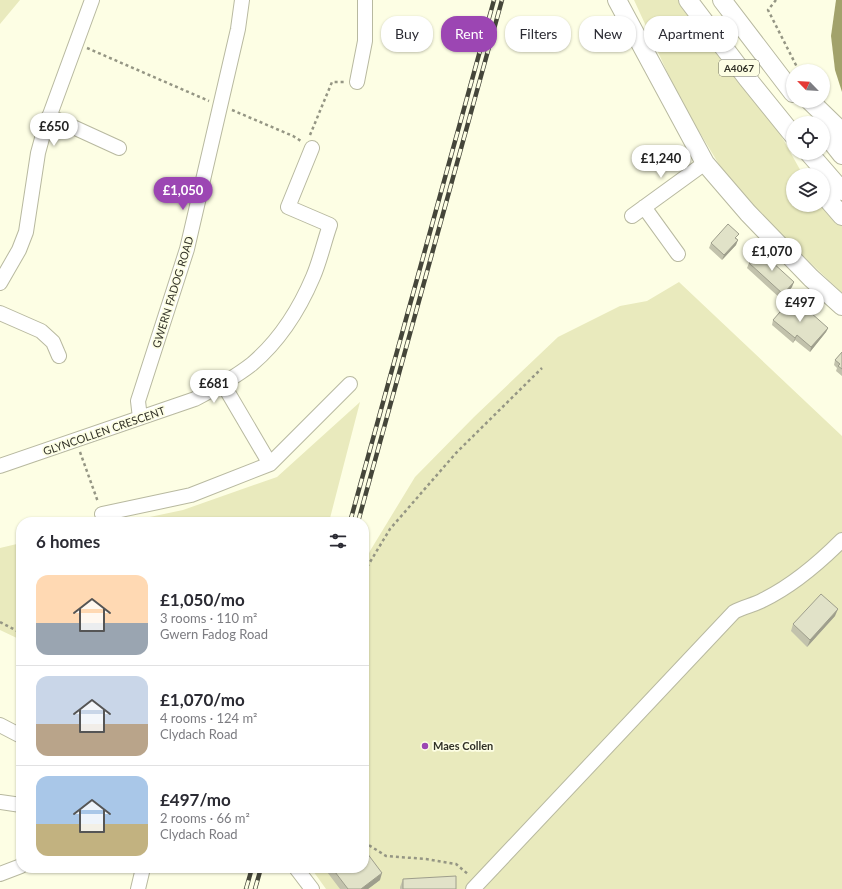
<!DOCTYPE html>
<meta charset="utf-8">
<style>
:root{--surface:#fff;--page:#f7f7f7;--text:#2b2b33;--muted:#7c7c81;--line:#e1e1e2;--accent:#9c46b3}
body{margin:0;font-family:Lato,sans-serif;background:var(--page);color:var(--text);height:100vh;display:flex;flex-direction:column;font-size:15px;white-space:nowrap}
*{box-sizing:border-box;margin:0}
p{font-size:13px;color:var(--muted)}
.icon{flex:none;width:22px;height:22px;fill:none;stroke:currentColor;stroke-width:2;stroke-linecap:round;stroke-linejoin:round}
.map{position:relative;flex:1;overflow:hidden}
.panel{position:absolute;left:16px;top:517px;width:353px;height:356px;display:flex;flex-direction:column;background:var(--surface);border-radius:16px;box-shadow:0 1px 3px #0004}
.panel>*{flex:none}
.guide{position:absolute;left:381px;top:16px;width:380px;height:36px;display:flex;gap:8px}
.needle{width:26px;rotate:295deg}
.fabs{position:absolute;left:786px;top:64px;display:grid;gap:8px}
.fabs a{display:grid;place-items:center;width:44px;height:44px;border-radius:50%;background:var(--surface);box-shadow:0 1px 3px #0004;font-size:20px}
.price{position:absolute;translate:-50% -34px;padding:0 9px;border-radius:14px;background:#fff;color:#222;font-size:13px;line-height:26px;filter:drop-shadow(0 1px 2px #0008)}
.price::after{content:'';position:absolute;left:50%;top:24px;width:12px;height:9px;margin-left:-6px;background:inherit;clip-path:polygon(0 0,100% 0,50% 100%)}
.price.active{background:var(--accent);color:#fff}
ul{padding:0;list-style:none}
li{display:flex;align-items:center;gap:12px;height:100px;padding:0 20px}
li+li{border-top:1px solid var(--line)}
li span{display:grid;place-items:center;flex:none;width:112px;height:80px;border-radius:12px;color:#555}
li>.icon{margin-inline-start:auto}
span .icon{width:48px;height:48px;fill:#fffc;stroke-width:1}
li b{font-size:17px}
h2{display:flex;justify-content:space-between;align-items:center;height:48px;padding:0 20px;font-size:17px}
.pill{padding:0 14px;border-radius:16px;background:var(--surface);box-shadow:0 1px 3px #0004;font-size:14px;line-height:36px}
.pill.active{background:var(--accent);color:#fff}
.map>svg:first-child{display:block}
.green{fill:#e9eabd}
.water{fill:#a2a26b}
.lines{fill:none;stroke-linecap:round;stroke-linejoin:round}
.minor-casing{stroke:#b8b9a0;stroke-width:16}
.major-casing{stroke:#b8b9a0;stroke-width:20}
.path{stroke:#959684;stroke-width:2.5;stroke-dasharray:3 3;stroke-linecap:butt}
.minor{stroke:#fff;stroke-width:14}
.major{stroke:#fff;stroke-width:18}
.rail-casing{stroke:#45463a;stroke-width:4.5}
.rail{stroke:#fdfee4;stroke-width:3;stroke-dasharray:9;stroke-linecap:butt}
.wall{fill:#c2c2ac}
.shaded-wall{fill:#9e9e8c}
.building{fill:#e1e2c8;stroke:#9e9e8c}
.poi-dot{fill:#9c46b3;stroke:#fdfee4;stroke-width:1.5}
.labels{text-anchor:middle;stroke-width:3.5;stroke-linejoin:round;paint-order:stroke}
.shield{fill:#fdfee4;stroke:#6e6e60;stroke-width:1}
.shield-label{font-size:10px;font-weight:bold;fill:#313127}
.street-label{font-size:11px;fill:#313127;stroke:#fdfee4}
.poi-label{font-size:11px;font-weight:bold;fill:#313127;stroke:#fdfee4;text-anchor:start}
</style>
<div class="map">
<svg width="842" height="889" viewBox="0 0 842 889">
<rect width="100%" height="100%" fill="#fdfee4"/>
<path class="green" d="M 0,0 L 20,0 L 0,24 Z
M 634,0 L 682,0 L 779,132 L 803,175 L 793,175 L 793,205 L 823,205 L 823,204 L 842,226 L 842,293 L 755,210 L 723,171 L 680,100 Z
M 679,282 L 842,436 L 842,889 L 326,889 L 311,868 L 364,868 L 364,565 L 370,551 L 415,477 L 474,417 L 558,337 L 620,306 L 647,301 Z
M 360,402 L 329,522 L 126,522 L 183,510 L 277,477 Z
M 21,543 L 21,640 L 0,630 L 0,548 Z"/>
<path class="water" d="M 836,0 L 842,0 L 842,92 L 835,70 L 831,36 Z"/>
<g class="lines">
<g class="minor-casing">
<path id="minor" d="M 357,82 L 365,41 L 365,0
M 49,116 L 119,148
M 644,207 L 678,254
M 632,216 L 705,163
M 0,283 L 19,250 L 26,232 L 38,153 L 44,131 L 92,0
M 0,313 L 41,331 L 53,342 L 59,356
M 223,384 L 270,464
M 140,418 L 138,401 L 187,249 L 238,29 L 242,0
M 0,466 L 195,399 C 214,389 234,378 252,364 C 279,341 299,310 313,277 C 320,261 324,242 330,225 L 288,207 L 312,148
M 102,514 L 191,495 L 270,464 L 350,384
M 0,725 L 21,736
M 0,802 L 21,805
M 296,868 L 312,889
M 0,874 L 21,866
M 138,889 L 143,868
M 473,889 L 734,612 C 743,607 754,605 763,600 C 792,586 819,563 842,540"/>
</g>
<g class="major-casing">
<path id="major" d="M 617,0 L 705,163 L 748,213 L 811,278 L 842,306
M 688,0 L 747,78 L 793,135
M 722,0 L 793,93
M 810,101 L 842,132
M 823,131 L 842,155
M 809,153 L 842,191
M 823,194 L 842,216"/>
</g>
<path class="path" d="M 776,0 L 768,10 L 799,71
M 87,48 L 209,101
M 232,110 L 293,136 L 301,141
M 310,135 L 332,82 L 344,82
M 80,452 L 98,502
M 364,572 L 390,529 L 456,453 L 542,368
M 0,622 L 21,633
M 364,842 L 386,856 L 426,859 L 456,864 L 469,875"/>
<use href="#minor" class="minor"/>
<use href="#major" class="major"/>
<g class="rail-casing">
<path id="rail" d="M 350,522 L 494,0
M 358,522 L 502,0
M 246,889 L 252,868
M 255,889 L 261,868"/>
</g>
<use href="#rail" class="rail"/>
</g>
<path class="wall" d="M 737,238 L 736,245 L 722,260 L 709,248 L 711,243 Z
M 749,263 L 792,287 L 781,299 L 747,268 Z
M 773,320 L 828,328 L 826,332 L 810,352 L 795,340 L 793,343 L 772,325 Z
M 842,352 L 842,376 L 836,371 L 837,368 L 834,365 L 835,360 Z
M 835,616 L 807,647 L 791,631 L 793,624 Z
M 324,868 L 364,868 L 380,880 L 368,889 L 340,889 Z
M 403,879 L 456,889 L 400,889 L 400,887 Z"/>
<path class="shaded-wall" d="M 738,240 L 736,245 L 722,260 L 724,255 Z
M 794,282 L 792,287 L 781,299 L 783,294 Z
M 828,328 L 826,332 L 810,352 L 811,347 Z
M 797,335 L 795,340 L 793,343 L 795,338 Z
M 838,609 L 835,616 L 807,647 L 810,640 Z
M 382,873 L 380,880 L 368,889 L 361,889 Z"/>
<path class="building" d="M 728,224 L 739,234 L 735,238 L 738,240 L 724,255 L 711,243 Z
M 760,251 L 794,282 L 783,294 L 749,263 Z
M 793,297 L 828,328 L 811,347 L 797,335 L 795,338 L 773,320 Z
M 842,352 L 842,369 L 838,366 L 840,364 L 835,360 Z
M 821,594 L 838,609 L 810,640 L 793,624 Z
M 364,849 L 382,873 L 361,889 L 348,889 L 332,868 L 364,868 Z
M 456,876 L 456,889 L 403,889 L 403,879 Z"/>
<circle class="poi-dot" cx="425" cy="746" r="4"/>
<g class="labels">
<rect class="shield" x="719" y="60" width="40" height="16" rx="3"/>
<g class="shield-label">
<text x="739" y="72">A4067</text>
</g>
<g class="street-label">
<text transform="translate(173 292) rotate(-73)" y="4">GWERN FADOG ROAD</text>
<text transform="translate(104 431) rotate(-19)" y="4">GLYNCOLLEN CRESCENT</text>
</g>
<g class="poi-label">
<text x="433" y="750">Maes Collen</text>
</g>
</g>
</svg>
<div class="fabs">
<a><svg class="needle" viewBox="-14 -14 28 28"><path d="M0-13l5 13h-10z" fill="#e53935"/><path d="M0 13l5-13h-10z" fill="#7c7c81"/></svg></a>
<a><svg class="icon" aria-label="locate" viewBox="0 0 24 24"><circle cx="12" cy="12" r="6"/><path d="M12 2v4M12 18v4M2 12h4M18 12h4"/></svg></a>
<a><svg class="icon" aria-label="layers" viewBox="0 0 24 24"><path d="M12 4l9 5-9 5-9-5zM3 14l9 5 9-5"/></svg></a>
</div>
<b class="price" style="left:54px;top:147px">£650</b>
<b class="price" style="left:661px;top:179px">£1,240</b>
<b class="price active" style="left:183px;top:211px">£1,050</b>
<b class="price" style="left:772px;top:272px">£1,070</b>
<b class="price" style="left:800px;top:323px">£497</b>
<b class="price" style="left:214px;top:404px">£681</b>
<div class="guide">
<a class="pill">Buy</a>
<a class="pill active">Rent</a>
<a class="pill">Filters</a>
<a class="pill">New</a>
<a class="pill">Apartment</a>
</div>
<section class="panel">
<h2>6 homes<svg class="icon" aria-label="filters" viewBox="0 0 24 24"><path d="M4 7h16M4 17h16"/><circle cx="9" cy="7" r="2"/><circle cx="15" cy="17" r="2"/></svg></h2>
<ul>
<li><span style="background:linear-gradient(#ffd9b3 60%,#9aa5b1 0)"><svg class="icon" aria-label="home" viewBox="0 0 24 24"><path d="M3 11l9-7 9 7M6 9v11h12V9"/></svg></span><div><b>£1,050/mo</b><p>3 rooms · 110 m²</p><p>Gwern Fadog Road</p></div></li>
<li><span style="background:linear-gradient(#c9d6e8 60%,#b9a48a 0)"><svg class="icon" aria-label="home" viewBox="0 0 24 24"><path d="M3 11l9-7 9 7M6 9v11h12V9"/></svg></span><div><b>£1,070/mo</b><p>4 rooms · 124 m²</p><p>Clydach Road</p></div></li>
<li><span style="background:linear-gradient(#a9c7e8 60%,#c2b280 0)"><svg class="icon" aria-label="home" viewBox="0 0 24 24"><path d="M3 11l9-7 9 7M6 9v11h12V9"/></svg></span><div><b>£497/mo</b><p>2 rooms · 66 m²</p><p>Clydach Road</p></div></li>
</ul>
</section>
</div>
